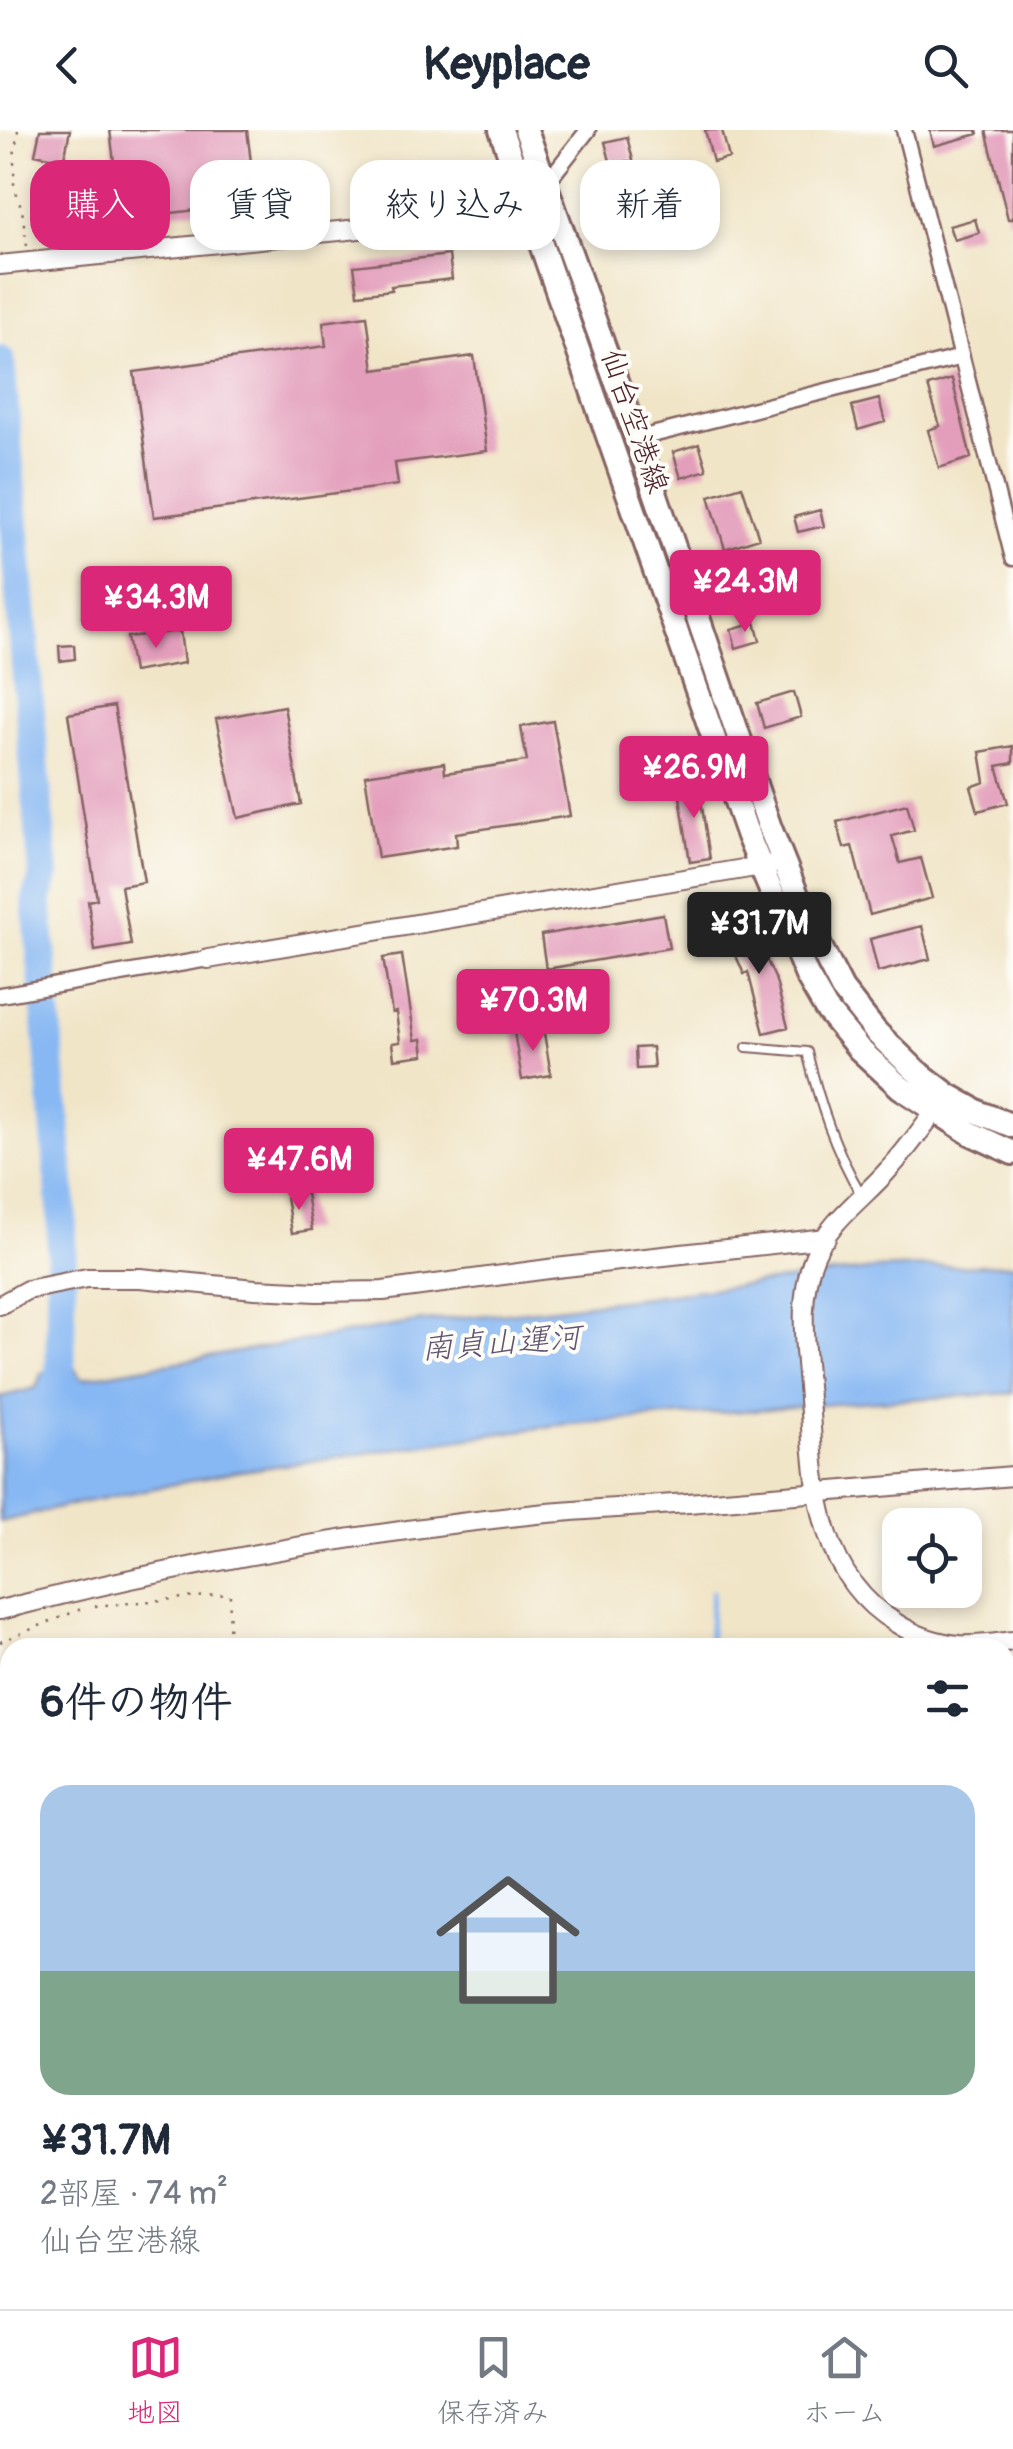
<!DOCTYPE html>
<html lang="ja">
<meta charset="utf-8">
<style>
:root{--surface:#fff;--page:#f2f2f3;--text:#1f2937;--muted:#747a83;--line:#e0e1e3;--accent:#db2777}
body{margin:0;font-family:Pangolin,"Klee One",sans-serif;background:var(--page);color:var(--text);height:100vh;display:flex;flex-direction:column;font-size:38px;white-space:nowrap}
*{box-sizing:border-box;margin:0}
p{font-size:32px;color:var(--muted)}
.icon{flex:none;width:55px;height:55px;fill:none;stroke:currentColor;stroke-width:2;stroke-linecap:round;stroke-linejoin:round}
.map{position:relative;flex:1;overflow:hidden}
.sheet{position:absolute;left:0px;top:1508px;width:1015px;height:672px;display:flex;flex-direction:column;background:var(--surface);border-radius:30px 30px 0 0;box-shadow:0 5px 15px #0003}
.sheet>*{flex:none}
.guide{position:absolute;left:30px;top:30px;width:955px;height:90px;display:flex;gap:20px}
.tools{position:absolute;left:882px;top:1378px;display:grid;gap:20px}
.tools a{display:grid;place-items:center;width:100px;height:100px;border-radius:20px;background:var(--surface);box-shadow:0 5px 15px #0003;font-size:50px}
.price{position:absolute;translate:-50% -85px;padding:0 22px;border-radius:10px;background:var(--accent);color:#fff;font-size:32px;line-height:65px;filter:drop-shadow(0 2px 5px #0008)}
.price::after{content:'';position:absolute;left:50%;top:60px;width:30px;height:22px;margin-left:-15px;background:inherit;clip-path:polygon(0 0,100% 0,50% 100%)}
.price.current{background:#222;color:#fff}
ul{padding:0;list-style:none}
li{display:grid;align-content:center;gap:20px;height:530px;padding:0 40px}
li span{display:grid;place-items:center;height:310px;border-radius:30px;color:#555}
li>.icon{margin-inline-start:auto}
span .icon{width:180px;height:180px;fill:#fffc;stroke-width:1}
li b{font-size:42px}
h2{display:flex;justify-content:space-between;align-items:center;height:120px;padding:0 40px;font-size:42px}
.chip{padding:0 35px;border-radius:30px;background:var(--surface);box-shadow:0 5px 15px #0003;font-size:35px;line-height:90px}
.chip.current{background:var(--accent);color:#fff}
header{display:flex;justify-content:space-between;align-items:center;height:130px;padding:0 40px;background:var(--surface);font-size:45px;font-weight:700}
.tabs{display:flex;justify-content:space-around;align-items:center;height:140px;border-top:2px solid var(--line);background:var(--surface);font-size:28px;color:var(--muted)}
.tabs a{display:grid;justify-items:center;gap:5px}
.tabs .current{color:var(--accent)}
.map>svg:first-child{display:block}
.green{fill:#9fbf67;stroke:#746f49;stroke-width:2.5}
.water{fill:#87b8f3;stroke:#686c8f;stroke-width:2.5}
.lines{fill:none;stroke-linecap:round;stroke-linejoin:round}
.stream{stroke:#87b8f3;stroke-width:5}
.river{stroke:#87b8f3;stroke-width:30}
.building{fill:#e39ebb}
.service-casing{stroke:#846462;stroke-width:12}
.minor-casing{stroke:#846462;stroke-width:19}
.tertiary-casing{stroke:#846462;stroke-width:22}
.primary-casing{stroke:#846462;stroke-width:28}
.path{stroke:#846462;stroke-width:2.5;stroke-dasharray:2.5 8;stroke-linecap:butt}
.service{stroke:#fff;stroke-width:8}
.minor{stroke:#fff;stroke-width:14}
.tertiary{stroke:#fff;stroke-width:18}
.primary{stroke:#fff;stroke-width:22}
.labels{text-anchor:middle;stroke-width:8;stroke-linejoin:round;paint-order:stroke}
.street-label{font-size:30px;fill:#4a1f2b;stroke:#fdfcf7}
.water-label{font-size:32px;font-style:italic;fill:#5f5571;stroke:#fdfcf7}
</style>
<header><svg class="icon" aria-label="back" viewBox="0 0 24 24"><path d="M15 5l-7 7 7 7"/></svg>Keyplace<svg class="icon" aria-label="search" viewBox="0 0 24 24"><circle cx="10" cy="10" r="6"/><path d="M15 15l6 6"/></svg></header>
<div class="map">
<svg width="1013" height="2179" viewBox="0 0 1013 2179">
<rect width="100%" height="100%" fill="#fdfcf7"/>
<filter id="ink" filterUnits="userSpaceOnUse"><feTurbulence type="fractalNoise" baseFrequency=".01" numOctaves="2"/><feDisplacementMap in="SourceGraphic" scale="20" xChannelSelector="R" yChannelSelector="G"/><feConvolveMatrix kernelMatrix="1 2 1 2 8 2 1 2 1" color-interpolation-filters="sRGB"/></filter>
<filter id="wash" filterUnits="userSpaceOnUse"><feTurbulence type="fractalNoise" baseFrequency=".0048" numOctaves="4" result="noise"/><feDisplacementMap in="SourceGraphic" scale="40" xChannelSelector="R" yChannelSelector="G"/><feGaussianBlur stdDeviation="2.25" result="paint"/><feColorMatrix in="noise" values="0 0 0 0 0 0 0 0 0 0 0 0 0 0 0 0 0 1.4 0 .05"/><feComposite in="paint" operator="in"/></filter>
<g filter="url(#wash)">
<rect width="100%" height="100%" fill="#f1e5c8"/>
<path class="green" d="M 10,1856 L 10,2052 L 0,2055 L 0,1862 Z"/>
<path class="water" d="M 1013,1134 L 1013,1263 L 860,1272 L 558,1295 L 235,1342 L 80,1373 L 0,1392 L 0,1267 L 36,1258 L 42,1243 L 73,1236 L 82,1248 L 417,1192 L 556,1178 L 875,1139 Z"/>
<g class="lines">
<path class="stream" d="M 709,1518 L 712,1462
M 1005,1819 L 1007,1821"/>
<path class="river" d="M 0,231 L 44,747 L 37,769 L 62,1078 L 60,1279"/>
</g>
<g id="blocks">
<path class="building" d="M 40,0 L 70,0 L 64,30 L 35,24 Z
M 110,0 L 247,0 L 256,73 L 121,89 Z
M 705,0 L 722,0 L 729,28 L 713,32 Z
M 930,0 L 977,0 L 978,4 L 934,16 Z
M 986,0 L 1013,0 L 1013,89 L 1008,89 Z
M 627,7 L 633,30 L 611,35 L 605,12 Z
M 975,89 L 979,103 L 954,110 L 949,96 Z
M 449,125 L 452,149 L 391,156 L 392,160 L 358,164 L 354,136 Z
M 367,186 L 374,240 L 474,226 L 487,321 L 395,333 L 398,355 L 154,387 L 134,242 L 326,216 L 323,192 Z
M 952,249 L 971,328 L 939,338 L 928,300 L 940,296 L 928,256 Z
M 879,269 L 885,292 L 858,300 L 852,276 Z
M 699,314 L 707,340 L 681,348 L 673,322 Z
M 742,356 L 759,408 L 725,419 L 709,366 Z
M 820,380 L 824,396 L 798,402 L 794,387 Z
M 755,492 L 760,511 L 736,518 L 731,499 Z
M 180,501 L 184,533 L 133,542 L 127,507 Z
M 74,515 L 75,529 L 60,531 L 59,516 Z
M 794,562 L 801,587 L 764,598 L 757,573 Z
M 114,576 L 144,752 L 121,756 L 131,815 L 95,821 L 88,771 L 97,769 L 68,584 Z
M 284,576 L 301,674 L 238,688 L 216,589 Z
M 553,591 L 570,686 L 456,703 L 457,716 L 378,728 L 365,645 L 444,633 L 445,643 L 527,631 L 521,597 Z
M 1013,616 L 1013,633 L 997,636 L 1008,673 L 978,681 L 971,657 L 985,652 L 980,622 Z
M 698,650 L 710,729 L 690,732 L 678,654 Z
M 907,674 L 914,700 L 892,706 L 900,733 L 921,728 L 932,768 L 870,785 L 852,716 L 844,718 L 837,692 Z
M 663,784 L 669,818 L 546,839 L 541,805 Z
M 748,791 L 775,848 L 788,897 L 764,903 L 748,842 L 744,844 L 725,801 Z
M 922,796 L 930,829 L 878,842 L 870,809 Z
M 402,825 L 415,910 L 422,909 L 424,925 L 394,929 L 392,913 L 400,912 L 396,882 L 392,883 L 383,828 Z
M 543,897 L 551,945 L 522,950 L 514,902 Z
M 652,917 L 654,938 L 636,939 L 635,918 Z
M 306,1063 L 312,1100 L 292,1103 L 286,1067 Z"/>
</g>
</g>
<g filter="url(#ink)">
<use href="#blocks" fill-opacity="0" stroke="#846462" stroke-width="2.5"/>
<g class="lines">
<g class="service-casing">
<path id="service" d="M 747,917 L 807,922 C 820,975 834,1018 862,1066"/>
</g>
<g class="minor-casing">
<path id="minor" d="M 904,0 L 1013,428
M 545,55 L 588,0
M 632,310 L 962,227
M 0,865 L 208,829
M 1005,1801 L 1013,1810"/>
</g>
<g class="tertiary-casing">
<path id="tertiary" d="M 0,135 L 498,85 L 527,75 L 534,66
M 208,829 L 773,734
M 941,973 C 924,995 908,1019 889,1039 C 865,1067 830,1090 815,1125 C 796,1169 806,1223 809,1269 C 815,1352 816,1445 896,1493 C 915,1505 937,1513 960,1515 C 978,1516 995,1513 1013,1511
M 0,1175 L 27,1160 L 87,1148 L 140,1148 L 255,1159 L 317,1162 L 383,1161 L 556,1138 L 826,1108
M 0,1480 C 176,1435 356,1403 537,1384 C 587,1379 638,1377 688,1373 C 796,1364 905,1355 1013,1346"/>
</g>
<g class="primary-casing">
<path id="primary" d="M 501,0 L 748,706 L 807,846 L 826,879 L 859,919 L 900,957 L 970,1003 L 1013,1023
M 526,0 L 637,309 L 770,698 L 809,795 L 842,859 L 876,902 L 915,940 L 948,965 L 980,983 L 1013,996"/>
</g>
<path class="path" d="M 18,0 L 14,26 L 14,55 L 22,80 L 27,116
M 95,1476 L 230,1464 L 229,1507 L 211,1518
M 0,1512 L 81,1479
M 0,1630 L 10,1630
M 0,1847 L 10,1843
M 0,1888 L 10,1881
M 1005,2060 L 1013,2063
M 1005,2100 L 1013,2103
M 0,2158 L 10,2163
M 25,2170 L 43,2179"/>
<use href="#service" class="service"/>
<use href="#minor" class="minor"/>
<use href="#tertiary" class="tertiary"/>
<use href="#primary" class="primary"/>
</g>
</g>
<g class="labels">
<g class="street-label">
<text transform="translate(635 291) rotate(71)" y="10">仙台空港線</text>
</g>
<g class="water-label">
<text transform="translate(501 1212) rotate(-4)" y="11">南貞山運河</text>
</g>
</g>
</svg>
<div class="tools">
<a><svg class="icon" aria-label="locate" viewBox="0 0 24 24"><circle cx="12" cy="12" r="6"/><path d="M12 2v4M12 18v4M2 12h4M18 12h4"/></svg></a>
</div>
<b class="price" style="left:745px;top:505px">¥24.3M</b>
<b class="price" style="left:156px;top:521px">¥34.3M</b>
<b class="price" style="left:694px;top:691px">¥26.9M</b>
<b class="price current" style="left:759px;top:847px">¥31.7M</b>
<b class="price" style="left:533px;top:924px">¥70.3M</b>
<b class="price" style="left:299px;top:1083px">¥47.6M</b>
<div class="guide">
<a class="chip current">購入</a>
<a class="chip">賃貸</a>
<a class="chip">絞り込み</a>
<a class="chip">新着</a>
</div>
<section class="sheet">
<h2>6件の物件<svg class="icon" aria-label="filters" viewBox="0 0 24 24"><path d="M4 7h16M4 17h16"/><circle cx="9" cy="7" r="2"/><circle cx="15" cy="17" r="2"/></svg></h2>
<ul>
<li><span style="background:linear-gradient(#a9c7e8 60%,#7fa58c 0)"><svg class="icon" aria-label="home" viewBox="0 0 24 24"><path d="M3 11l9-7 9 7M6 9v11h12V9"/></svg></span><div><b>¥31.7M</b><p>2部屋 · 74 m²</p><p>仙台空港線</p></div></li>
</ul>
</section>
</div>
<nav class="tabs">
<a class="current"><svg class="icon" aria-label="map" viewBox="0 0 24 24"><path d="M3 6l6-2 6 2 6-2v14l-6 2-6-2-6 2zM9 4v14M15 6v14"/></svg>地図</a>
<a><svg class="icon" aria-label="saved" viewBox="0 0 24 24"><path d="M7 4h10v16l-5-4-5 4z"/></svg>保存済み</a>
<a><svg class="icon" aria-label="home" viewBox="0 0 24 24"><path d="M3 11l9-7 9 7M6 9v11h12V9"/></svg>ホーム</a>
</nav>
